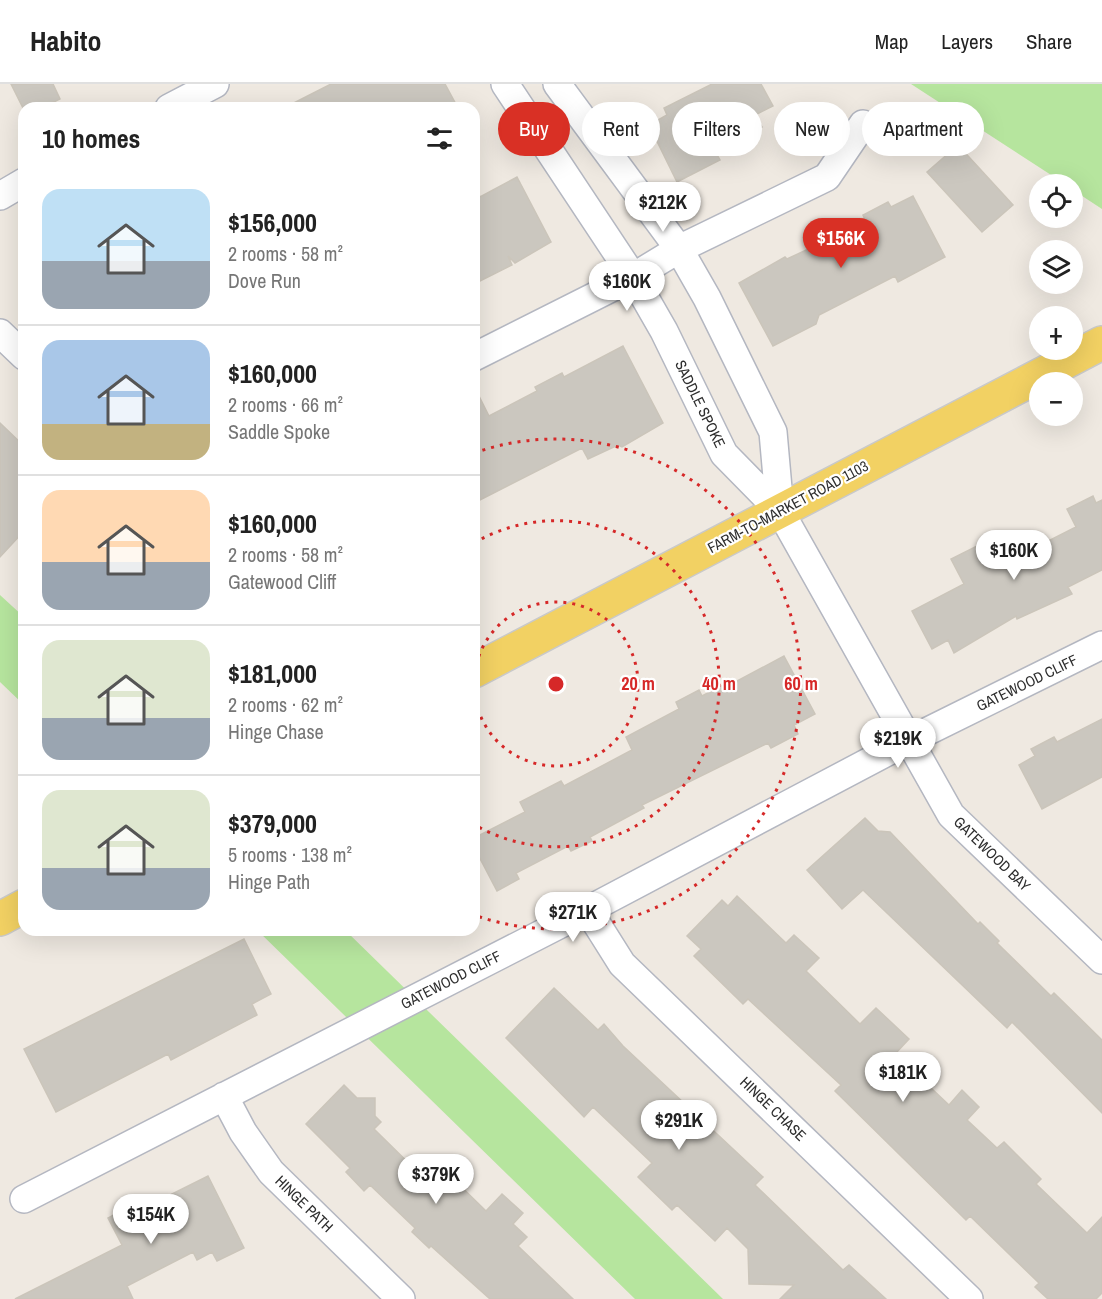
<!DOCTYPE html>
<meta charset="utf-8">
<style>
:root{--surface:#fff;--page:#f6f6f6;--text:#222;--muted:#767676;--line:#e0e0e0;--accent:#d93025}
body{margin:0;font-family:"Archivo Narrow",sans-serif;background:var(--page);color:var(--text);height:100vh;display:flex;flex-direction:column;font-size:22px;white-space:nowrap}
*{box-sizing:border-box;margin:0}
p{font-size:20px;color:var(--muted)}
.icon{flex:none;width:33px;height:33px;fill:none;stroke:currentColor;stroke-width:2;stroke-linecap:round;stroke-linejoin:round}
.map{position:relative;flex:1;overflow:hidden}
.drawer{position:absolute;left:18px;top:18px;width:462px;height:834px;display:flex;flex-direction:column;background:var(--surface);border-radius:18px;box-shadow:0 6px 24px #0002}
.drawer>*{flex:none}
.hud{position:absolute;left:498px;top:18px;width:513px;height:54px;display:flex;gap:12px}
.tools{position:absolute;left:1029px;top:90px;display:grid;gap:12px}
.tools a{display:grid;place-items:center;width:54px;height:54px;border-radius:50%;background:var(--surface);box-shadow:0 6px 24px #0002;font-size:30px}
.price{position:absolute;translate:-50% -51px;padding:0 14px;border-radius:21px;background:#fff;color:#222;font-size:20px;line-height:39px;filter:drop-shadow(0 2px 3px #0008)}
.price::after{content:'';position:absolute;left:50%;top:36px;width:18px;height:14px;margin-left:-9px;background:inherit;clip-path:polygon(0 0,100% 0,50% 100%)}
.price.active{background:var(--accent);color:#fff}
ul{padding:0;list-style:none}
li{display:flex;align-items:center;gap:18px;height:150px;padding:0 24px}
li+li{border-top:2px solid var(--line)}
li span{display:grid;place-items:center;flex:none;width:168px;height:120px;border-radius:18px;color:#555}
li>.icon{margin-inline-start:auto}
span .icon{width:72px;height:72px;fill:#fffc;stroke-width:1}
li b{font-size:26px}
h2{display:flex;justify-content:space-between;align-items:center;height:72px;padding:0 24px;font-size:26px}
.pill{padding:0 21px;border-radius:27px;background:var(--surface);box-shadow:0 6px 24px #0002;font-size:21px;line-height:54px}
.pill.active{background:var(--accent);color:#fff}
header{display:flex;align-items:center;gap:36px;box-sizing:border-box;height:84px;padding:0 30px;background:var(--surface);border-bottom:2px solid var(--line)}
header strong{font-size:28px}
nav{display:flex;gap:33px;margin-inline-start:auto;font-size:21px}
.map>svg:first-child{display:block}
.green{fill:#b6e59e}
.building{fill:#cbc7bf;stroke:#cbc5ba;stroke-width:1.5}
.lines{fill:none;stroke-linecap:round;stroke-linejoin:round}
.minor-casing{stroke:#b4b7c1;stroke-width:30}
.major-casing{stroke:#c9c9c9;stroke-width:36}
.minor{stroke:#fff;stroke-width:27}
.major{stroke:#f2d163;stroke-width:33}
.ring{fill:none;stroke:#d62828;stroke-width:3;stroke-dasharray:3 6}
.labels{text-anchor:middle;stroke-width:4.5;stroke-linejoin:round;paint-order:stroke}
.street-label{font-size:15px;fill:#2e2e2e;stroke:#fff}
.centre{fill:#d62828;stroke:#fff;stroke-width:3}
.ring-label{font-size:18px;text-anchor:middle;font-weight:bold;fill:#d62828;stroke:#fff;stroke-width:4.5;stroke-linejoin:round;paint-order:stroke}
</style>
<header>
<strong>Habito</strong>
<nav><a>Map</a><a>Layers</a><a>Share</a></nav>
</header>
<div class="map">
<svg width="1102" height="1215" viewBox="0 0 1102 1215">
<rect width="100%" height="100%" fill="#efe9e1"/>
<path class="green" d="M 911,0 L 1102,0 L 1102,125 L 1073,106 L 1072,100 L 1065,100 Z
M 0,511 L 24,533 L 24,621 L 0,598 Z
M 257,846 L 345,846 L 723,1215 L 635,1215 Z"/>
<path class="building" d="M 11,0 L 53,0 L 60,15 L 42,24 L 23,24 Z
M 331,0 L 445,0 L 458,24 L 284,24 Z
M 712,0 L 761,0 L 773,22 L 755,31 L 762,43 L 715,67 L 720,76 L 677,98 L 649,41 L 667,31 L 664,24 Z
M 958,61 L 1013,121 L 982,148 L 927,88 Z
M 517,93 L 551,158 L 515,179 L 508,172 L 512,181 L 474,200 L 474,99 L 480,113 Z
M 913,112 L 945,173 L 898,198 L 895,192 L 819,231 L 816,240 L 773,262 L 739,199 L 785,173 L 787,175 L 866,138 L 863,131 L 888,118 L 891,123 Z
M 623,262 L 663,339 L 622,363 L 618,361 L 588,375 L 582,364 L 474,419 L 474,302 L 489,332 L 537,307 L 535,303 L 562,289 L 564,293 Z
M 0,339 L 24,362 L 24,447 L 0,473 Z
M 1093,412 L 1096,419 L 1102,416 L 1102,486 L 1068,503 L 1072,510 L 1017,535 L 1016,532 L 954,569 L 948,556 L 932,565 L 912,527 L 964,500 L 951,475 L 985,458 L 987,463 L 999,456 L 1009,477 L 1076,443 L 1067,425 Z
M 784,572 L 815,630 L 794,641 L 798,650 L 771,664 L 768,659 L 642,721 L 644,724 L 590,753 L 592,757 L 571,767 L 568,762 L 516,789 L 519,795 L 497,807 L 474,763 L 474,754 L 525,728 L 520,718 L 561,697 L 564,702 L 632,666 L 626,653 L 679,625 L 676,618 L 699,606 L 702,612 L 725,600 L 726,603 Z
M 1102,635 L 1102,693 L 1042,725 L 1019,681 L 1035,672 L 1031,665 L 1054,653 L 1057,658 Z
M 865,734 L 878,747 L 890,748 L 978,840 L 980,838 L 999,857 L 997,859 L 1051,912 L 1054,909 L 1102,956 L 1102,1029 L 1012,938 L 1007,944 L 863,806 L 842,825 L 807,786 Z
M 737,812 L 786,859 L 794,851 L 819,874 L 806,887 L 860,940 L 876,924 L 909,955 L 895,970 L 949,1021 L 962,1006 L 979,1023 L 967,1036 L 997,1064 L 1004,1058 L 1041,1095 L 1036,1100 L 1087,1149 L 1102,1133 L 1102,1209 L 1096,1215 L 1048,1215 L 1035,1203 L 1039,1199 L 970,1132 L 966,1136 L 835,1007 L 841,1001 L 748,915 L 743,920 L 694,872 L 701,865 L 687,852 L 722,816 L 728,822 Z
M 244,855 L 271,910 L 252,920 L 257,931 L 171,976 L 168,970 L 56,1028 L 24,965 Z
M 554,904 L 598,946 L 604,940 L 623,962 L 763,1093 L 755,1101 L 843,1186 L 849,1181 L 886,1215 L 780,1215 L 794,1201 L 749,1200 L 748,1165 L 727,1144 L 715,1157 L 677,1121 L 672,1126 L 638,1093 L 652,1079 L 593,1023 L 584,1033 L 506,954 Z
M 344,1001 L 357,1014 L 375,1014 L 375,1032 L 381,1038 L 374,1045 L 428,1098 L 442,1084 L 486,1127 L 502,1110 L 523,1129 L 513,1140 L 527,1153 L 518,1162 L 573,1215 L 490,1215 L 431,1162 L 429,1164 L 412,1148 L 415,1144 L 370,1101 L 364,1107 L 346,1088 L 350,1084 L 306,1040 Z
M 208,1092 L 244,1164 L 217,1177 L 212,1168 L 197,1176 L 193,1168 L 127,1202 L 133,1215 L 15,1215 L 122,1161 L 108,1134 L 132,1121 L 136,1128 Z"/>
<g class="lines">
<g class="minor-casing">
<path id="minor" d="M 505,0 L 633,193 L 664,247 L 724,370 L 780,427 L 951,731 L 1102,876
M 557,0 L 679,165 L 707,214 L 773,348 L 780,427
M 169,24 L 215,0
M 0,112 L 24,98
M 0,249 L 24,272
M 474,273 L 633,193 L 679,165 L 827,93 L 863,40
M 588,826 L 622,880 L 969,1215
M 224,1012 L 243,1048 L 271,1088 L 401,1215
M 24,1115 L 588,826 L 908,657 L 1102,561"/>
</g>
<g class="major-casing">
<path id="major" d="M 474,587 L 1102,259
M 0,835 L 24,822"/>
</g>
<use href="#minor" class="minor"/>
<use href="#major" class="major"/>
</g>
<g class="ring">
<path d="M474 599A82 82 0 1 1 474 601"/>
<path d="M474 459A163 163 0 1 1 475 741"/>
<path d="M474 369A245 245 0 1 1 474 831"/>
</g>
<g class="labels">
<g class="street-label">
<text transform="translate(700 320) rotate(64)" y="5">SADDLE SPOKE</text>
<text transform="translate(788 423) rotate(-28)" y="5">FARM-TO-MARKET ROAD 1103</text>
<text transform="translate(1027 599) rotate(-26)" y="5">GATEWOOD CLIFF</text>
<text transform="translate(992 770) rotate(44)" y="5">GATEWOOD BAY</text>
<text transform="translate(451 896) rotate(-27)" y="5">GATEWOOD CLIFF</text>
<text transform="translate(773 1025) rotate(44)" y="5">HINGE CHASE</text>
<text transform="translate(304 1120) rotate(44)" y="5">HINGE PATH</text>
</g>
</g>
<circle cx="556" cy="600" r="9" class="centre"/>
<g class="ring-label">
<text x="638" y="606">20 m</text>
<text x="719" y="606">40 m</text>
<text x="801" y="606">60 m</text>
</g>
</svg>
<div class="tools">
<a><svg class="icon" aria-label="locate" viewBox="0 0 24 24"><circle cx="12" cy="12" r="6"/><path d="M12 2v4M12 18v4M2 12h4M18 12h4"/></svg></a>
<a><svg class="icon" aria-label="layers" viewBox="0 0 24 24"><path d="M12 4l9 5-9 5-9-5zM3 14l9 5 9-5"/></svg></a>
<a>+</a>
<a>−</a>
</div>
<b class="price" style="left:663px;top:149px">$212K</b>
<b class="price active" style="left:841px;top:185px">$156K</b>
<b class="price" style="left:627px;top:228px">$160K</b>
<b class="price" style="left:1014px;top:497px">$160K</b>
<b class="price" style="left:898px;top:685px">$219K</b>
<b class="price" style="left:573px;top:859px">$271K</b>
<b class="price" style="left:903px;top:1019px">$181K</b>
<b class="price" style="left:679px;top:1067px">$291K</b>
<b class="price" style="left:436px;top:1121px">$379K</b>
<b class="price" style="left:151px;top:1161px">$154K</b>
<div class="hud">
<a class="pill active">Buy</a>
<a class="pill">Rent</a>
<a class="pill">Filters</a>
<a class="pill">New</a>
<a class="pill">Apartment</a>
</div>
<section class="drawer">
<h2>10 homes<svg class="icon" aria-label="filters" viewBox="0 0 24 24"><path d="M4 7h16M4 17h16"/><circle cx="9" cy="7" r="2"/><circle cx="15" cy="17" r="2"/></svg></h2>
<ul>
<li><span style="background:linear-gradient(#bfe0f5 60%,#9aa5b1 0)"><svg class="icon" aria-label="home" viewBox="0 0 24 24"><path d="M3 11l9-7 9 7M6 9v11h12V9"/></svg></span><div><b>$156,000</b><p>2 rooms · 58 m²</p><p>Dove Run</p></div></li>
<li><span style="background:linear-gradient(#a9c7e8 70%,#c2b280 0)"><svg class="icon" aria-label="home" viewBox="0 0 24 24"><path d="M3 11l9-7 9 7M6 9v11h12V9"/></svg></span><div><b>$160,000</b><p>2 rooms · 66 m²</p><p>Saddle Spoke</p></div></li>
<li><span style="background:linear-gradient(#ffd9b3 60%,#9aa5b1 0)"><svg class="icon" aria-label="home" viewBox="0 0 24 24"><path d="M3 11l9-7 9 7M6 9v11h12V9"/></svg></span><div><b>$160,000</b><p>2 rooms · 58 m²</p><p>Gatewood Cliff</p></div></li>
<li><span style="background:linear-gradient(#dfe7d0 65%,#9aa5b1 0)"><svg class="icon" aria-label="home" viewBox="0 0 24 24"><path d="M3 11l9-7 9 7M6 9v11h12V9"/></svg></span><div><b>$181,000</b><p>2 rooms · 62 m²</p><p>Hinge Chase</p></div></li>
<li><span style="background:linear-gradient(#dfe7d0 65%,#9aa5b1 0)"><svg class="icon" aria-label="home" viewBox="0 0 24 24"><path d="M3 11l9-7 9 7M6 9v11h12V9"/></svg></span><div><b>$379,000</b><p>5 rooms · 138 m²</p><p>Hinge Path</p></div></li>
</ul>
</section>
</div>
